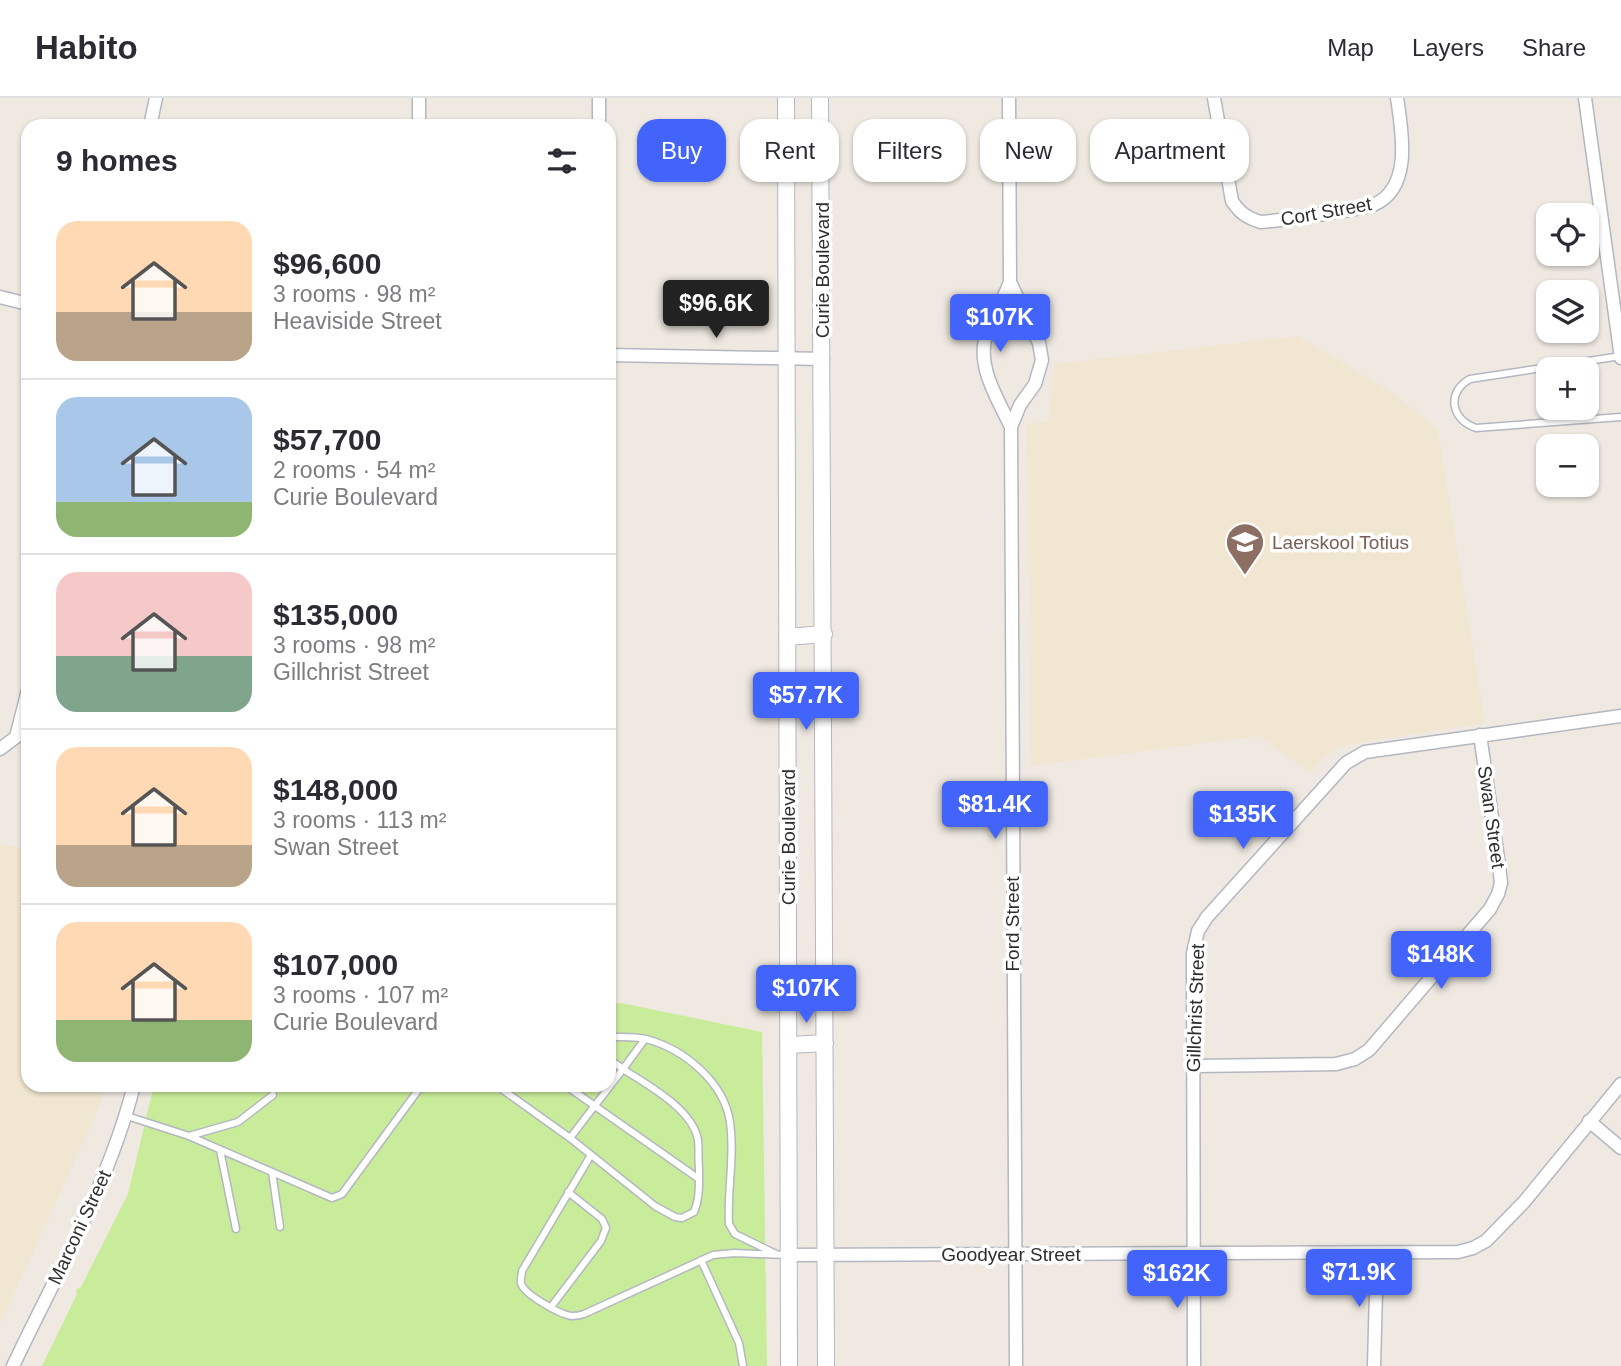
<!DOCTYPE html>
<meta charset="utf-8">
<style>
:root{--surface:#fff;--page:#f2f2f3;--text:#2b2b33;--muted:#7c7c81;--line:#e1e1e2;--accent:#4264fb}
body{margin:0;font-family:Arial,sans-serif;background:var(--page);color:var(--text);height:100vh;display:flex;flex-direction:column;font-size:26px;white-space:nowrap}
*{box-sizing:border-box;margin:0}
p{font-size:23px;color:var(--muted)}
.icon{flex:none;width:38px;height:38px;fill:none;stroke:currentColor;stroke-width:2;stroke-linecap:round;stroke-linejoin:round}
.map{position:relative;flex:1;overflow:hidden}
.sheet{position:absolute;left:21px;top:21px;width:595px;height:973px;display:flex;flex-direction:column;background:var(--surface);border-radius:21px;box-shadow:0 2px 5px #0004}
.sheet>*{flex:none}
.top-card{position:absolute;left:637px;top:21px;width:665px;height:63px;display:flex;gap:14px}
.tools{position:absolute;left:1536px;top:105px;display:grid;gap:14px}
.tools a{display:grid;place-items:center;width:63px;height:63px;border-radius:14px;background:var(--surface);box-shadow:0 2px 5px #0004;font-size:35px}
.price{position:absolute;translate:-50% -60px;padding:0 16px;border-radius:7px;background:var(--accent);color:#fff;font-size:23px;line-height:46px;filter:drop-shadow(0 2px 4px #0008)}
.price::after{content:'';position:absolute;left:50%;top:42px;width:21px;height:16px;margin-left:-10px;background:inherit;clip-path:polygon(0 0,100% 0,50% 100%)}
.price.selected{background:#222;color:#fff}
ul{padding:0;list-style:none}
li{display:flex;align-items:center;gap:21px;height:175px;padding:0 35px}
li+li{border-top:2px solid var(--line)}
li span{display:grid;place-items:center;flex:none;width:196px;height:140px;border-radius:21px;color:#555}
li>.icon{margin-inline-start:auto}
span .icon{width:84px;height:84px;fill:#fffc;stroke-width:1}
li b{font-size:30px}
h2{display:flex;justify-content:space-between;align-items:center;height:84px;padding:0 35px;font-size:30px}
.chip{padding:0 24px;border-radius:21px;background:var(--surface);box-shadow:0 2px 5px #0004;font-size:24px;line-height:63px}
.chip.selected{background:var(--accent);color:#fff}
header{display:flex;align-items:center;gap:42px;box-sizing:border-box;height:98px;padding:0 35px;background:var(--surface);border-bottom:2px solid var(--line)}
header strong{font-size:33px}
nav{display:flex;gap:38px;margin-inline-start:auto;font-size:24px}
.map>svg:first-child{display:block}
.education{fill:#f0e6d1}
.pitch{fill:#c9ec9a}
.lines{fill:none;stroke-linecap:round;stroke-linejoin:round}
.service-casing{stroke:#b4b7c1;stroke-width:9}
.minor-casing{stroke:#b4b7c1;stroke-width:15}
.tertiary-casing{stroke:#b4b7c1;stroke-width:18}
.service{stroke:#fff;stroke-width:6}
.minor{stroke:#fff;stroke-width:12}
.tertiary{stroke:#fff;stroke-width:16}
.labels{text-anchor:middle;stroke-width:7;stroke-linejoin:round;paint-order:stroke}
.street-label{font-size:19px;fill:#2e2e2e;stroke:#fff}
.education-label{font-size:19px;fill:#785e54;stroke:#fff;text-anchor:start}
</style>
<header>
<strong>Habito</strong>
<nav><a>Map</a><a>Layers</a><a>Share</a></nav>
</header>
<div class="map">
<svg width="1621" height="1268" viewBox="0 0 1621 1268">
<rect width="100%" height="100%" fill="#efe9e1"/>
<path class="education" d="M 1298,238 L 1390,293 L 1438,332 L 1485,625 L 1362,644 L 1335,650 L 1309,675 L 1259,638 L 1031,668 L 1027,326 L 1048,323 L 1054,266 Z
M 0,746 L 28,752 L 28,987 L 105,987 L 100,1007 L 0,1227 Z"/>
<path class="pitch" d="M 621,905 L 762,934 L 767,1268 L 42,1268 L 77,1196 L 76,1192 L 81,1189 L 128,1096 L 154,987 L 609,987 L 609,906 Z"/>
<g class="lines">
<g class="service-casing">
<path id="service" d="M 1621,258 L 1470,281 C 1446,294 1451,322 1476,330 L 1621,319
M 609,939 C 621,939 634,938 646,941 C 684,951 724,984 730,1024 C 735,1058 727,1092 729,1126 L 735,1136 L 776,1156
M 609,961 L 623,971 L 645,941
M 496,987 L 570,1040 L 655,1108 L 675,1119 L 682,1120 L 694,1114 C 700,1100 699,1084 699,1070 C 698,1061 699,1051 698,1042 C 693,1011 647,987 623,971 L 570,1040
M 565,987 L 699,1081
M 127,1018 L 189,1038 L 332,1100 L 342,1096 L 422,987
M 189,1038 L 238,1024 L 273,997
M 220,1052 L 236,1131
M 591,1057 L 522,1173 C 522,1177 520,1181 521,1185 C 523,1196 561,1217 572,1218 C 575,1218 581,1217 584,1216 L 713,1157 L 734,1155 L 787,1157
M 272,1074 L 280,1129
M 701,1162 L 739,1245 L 743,1268
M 551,1209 L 601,1143 L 606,1130 L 602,1121 L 568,1094"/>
</g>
<g class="minor-casing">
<path id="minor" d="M 419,0 L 419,28
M 599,0 L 599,28
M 1009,0 L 1010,184 L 1039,245 L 1042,262 L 1035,286 L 1020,307 L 1011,329 L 1016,1268
M 1214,0 L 1232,103 C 1240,115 1247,120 1261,124 C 1286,122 1311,118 1336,114 C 1348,112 1361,111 1373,107 C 1413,91 1402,33 1397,0
M 1585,0 L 1621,260
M 150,28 L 156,0
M 1010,184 C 1003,202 994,218 987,235 C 975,267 998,301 1011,329
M 0,199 L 28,206
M 609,257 L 823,261
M 0,651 L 16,639 L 28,592
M 1193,968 L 1336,966 L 1355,961 L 1369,952 L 1490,811 L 1498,796 L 1501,785 L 1499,767 L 1480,637
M 1589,1023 L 1621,1050
M 789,1157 L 1458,1154 L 1473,1150 L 1486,1143 L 1524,1104 L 1621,986
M 13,1268 C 56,1177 109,1086 134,987
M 1194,1268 L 1193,855 L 1198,833 L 1207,819 L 1346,665 L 1365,654 L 1621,618
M 1374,1268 L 1377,1156"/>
</g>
<g class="tertiary-casing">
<path id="tertiary" d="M 786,0 L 789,1268
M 820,0 L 826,1268
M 787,539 L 824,536
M 790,947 L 825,945"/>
</g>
<use href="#service" class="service"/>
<use href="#minor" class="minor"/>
<use href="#tertiary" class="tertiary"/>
</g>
<defs>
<g id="school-pin" transform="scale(2.0125)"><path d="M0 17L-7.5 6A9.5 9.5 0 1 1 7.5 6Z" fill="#8d6e63" stroke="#fff"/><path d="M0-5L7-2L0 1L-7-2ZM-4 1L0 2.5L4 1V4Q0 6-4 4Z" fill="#fff"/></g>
</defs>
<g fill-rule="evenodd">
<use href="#school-pin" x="1245" y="444"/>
</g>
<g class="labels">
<g class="street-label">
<text transform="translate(1326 113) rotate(-10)" y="7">Cort Street</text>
<text transform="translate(822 172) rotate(-90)" y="7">Curie Boulevard</text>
<text transform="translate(1492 719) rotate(82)" y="7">Swan Street</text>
<text transform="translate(788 739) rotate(-90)" y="7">Curie Boulevard</text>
<text transform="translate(1012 826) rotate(-90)" y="7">Ford Street</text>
<text transform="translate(1195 910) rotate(-88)" y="7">Gillchrist Street</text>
<text transform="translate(79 1129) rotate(-65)" y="7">Marconi Street</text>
<text x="1011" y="1163">Goodyear Street</text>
</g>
<g class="education-label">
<text x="1272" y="451">Laerskool Totius</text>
</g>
</g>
</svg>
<div class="tools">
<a><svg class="icon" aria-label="locate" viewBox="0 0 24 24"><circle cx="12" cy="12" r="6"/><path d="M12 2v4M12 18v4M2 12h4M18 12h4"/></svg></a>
<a><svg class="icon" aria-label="layers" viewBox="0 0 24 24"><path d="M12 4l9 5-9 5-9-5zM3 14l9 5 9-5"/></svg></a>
<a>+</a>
<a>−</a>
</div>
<b class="price selected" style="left:716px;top:242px">$96.6K</b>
<b class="price" style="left:1000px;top:256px">$107K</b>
<b class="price" style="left:806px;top:634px">$57.7K</b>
<b class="price" style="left:995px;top:743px">$81.4K</b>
<b class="price" style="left:1243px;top:753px">$135K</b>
<b class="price" style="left:1441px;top:893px">$148K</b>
<b class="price" style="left:806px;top:927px">$107K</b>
<b class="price" style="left:1359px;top:1211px">$71.9K</b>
<b class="price" style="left:1177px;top:1212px">$162K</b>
<div class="top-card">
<a class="chip selected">Buy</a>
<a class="chip">Rent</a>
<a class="chip">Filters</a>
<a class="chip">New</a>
<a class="chip">Apartment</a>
</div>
<section class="sheet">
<h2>9 homes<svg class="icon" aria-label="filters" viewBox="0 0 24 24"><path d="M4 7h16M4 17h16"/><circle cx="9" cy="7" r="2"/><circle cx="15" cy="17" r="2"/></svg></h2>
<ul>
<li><span style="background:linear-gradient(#ffd9b3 65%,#b9a48a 0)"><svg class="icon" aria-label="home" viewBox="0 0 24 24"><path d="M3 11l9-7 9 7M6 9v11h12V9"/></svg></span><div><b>$96,600</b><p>3 rooms · 98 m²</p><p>Heaviside Street</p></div></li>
<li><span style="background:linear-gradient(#a9c7e8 75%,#8fb573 0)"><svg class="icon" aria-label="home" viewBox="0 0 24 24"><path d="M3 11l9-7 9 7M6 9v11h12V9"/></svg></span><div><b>$57,700</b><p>2 rooms · 54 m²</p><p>Curie Boulevard</p></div></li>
<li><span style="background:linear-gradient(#f6c9c9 60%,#7fa58c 0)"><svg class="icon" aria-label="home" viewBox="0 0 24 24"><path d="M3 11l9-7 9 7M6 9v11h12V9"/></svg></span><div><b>$135,000</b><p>3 rooms · 98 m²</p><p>Gillchrist Street</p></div></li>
<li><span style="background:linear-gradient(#ffd9b3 70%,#b9a48a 0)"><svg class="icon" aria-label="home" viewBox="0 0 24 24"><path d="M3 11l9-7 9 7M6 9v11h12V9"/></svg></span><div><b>$148,000</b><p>3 rooms · 113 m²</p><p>Swan Street</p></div></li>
<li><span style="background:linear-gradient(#ffd9b3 70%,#8fb573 0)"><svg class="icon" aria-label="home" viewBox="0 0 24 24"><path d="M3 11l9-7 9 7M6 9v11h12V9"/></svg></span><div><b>$107,000</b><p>3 rooms · 107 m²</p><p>Curie Boulevard</p></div></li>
</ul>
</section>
</div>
